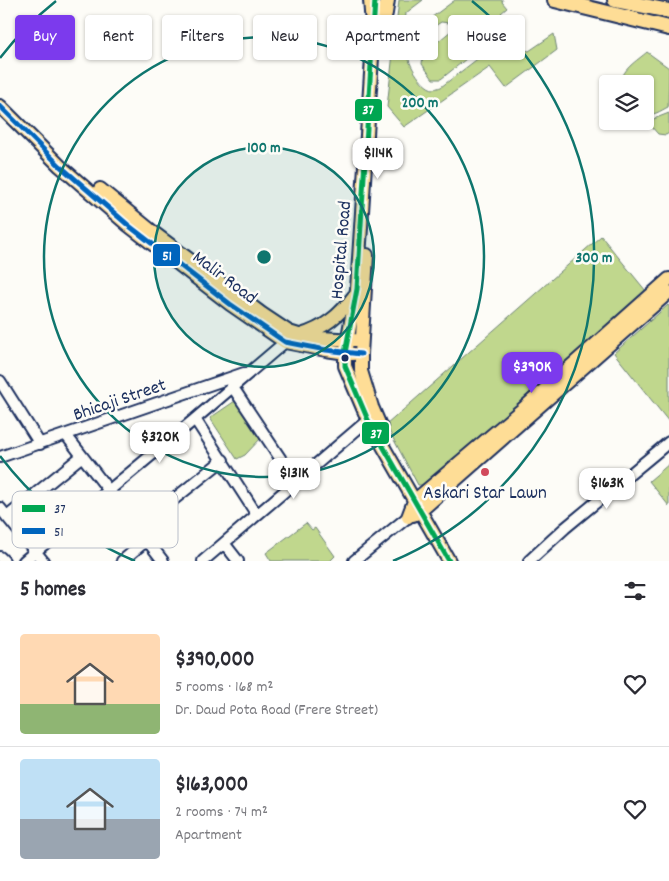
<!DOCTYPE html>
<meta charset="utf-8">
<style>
:root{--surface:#fff;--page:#f7f7f7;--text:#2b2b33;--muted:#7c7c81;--line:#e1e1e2;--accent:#7c3aed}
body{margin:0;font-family:Dekko,sans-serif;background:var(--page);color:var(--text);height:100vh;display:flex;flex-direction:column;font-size:19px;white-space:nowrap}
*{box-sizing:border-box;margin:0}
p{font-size:16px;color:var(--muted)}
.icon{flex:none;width:28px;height:28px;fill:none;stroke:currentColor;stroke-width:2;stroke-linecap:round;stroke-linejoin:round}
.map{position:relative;height:561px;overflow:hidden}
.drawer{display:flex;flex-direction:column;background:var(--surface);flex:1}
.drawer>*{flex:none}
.top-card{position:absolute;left:15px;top:15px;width:640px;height:45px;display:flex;gap:10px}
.controls{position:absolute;left:599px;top:75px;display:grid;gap:10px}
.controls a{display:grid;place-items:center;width:55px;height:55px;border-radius:5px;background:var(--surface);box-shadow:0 1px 4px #0004;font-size:25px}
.price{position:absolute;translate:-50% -42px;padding:0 11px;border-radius:10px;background:#fff;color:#222;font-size:16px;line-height:32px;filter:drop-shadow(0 1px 2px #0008)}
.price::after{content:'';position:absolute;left:50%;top:30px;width:15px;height:11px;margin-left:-8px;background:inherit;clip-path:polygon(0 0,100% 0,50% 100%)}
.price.active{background:var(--accent);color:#fff}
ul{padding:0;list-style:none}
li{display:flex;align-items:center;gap:15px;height:125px;padding:0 20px}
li+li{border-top:1px solid var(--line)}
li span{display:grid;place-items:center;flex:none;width:140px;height:100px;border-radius:5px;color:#555}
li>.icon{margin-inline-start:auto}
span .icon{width:60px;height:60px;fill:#fffc;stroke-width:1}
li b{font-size:21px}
h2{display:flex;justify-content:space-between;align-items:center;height:60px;padding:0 20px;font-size:21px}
.chip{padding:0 18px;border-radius:5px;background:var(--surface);box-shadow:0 1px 4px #0004;font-size:18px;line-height:45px}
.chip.active{background:var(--accent);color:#fff}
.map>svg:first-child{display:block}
.green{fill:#c0d78d;stroke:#6e8376}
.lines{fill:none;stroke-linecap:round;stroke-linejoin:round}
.minor-casing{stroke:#1b2f5e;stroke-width:14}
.major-casing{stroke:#1b2f5e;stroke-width:16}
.highway-casing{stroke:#1b2f5e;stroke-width:18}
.minor{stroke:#fdfcf7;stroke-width:10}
.major{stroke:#fedd96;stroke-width:12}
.highway{stroke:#fedd96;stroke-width:14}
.bus-1-casing{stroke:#fdfcf7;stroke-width:9}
.bus-2-casing{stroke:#fdfcf7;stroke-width:9}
.bus-1{stroke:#00a651;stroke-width:5}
.bus-2{stroke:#0065bd;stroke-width:5}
.ring{fill:none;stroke:#0f766e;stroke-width:2.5}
.bus-dot{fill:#1b2f5e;stroke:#fdfcf7;stroke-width:2}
.poi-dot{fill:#d1495b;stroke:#fdfcf7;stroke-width:2}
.labels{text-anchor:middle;stroke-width:5;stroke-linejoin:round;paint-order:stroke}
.street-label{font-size:19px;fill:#1b2f5e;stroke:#fdfcf7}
.poi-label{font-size:19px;fill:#1b2f5e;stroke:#fdfcf7}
.key{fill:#fdfcf7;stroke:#b9bec9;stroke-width:1}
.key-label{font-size:14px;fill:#1b2f5e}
.centre{fill:#0f766e;stroke:#fdfcf7;stroke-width:2.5}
.ring-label{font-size:15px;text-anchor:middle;font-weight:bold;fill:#0f766e;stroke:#fdfcf7;stroke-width:5;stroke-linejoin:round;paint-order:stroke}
.line-badge{stroke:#fdfcf7;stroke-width:2}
.badge-label{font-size:14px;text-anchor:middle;font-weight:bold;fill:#fff}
</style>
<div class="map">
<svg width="669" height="561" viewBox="0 0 669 561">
<rect width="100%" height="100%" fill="#fdfcf7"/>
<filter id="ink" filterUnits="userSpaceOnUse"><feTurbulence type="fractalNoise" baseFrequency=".02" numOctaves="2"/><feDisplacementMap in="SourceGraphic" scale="10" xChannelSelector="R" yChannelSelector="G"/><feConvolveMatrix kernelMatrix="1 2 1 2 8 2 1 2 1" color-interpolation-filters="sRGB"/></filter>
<g filter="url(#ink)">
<path class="green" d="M 399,0 L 423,0 L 406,13 L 404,38 L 455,0 L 503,0 L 502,2 L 507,8 L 501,13 L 505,18 L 490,28 L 441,22 C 434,27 413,40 409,45 C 402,56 420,84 430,88 C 434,90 437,88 441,87 L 511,33 L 525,50 L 529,51 L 554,34 L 557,50 L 506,88 L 490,67 L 404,127 L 387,107 Z
M 452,30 L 471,55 L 441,79 L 433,79 L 422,64 L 423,54 Z
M 647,52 L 669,68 L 668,107 C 660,111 654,116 645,114 L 645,84 L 622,84 C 619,71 638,60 647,52 Z
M 669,113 L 669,133 L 666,135 L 658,134 L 650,125 L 651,120 Z
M 601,236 L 646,291 L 582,349 L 422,485 L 418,485 L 386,425 Z
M 668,305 L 669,306 L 669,422 L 614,353 Z
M 238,399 L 263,436 L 245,455 L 237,459 L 210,418 Z
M 669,464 L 669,506 L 649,481 Z
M 306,523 L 312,530 L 315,528 L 335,556 L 330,561 L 271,561 L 266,553 Z"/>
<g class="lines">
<g class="minor-casing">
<path id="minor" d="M 0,381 L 40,444
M 232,386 L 296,482
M 195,419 L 257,515
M 66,435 L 163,561
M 0,457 L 244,373
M 0,508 L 43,561
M 7,517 L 82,456
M 138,528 L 223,460
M 224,543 L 238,561
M 0,557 L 4,561
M 24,561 L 195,419 L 285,342
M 122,561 L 147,540
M 203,561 L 368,420
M 354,561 L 408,517
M 529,561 L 565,528 L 669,442"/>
</g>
<g class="major-casing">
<path id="major" d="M 374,27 L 357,289 L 345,353 L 345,366 L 368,420 L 449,561
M 0,106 L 60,166 L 128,225 L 230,304 L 285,342 L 326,350 L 353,354
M 100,189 L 154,233 L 262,314 L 289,332 L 305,337 L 354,340
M 367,255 L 361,354 L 361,371 L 372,407 L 381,428
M 301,335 C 324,328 339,316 354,296
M 413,515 L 418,513 L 426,506 L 669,292
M 408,517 L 414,501 L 525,407 L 669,279"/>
</g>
<g class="highway-casing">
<path id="highway" d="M 371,0 L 374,36
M 555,0 L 669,28
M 615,0 L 669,11
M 379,35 L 385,13 L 387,0"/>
</g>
<use href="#minor" class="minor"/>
<use href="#major" class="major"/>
<use href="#highway" class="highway"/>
<g class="bus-1-casing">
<path id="bus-1" d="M 375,0 L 357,289 L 345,353 L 345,366 L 368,420 L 449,561"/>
</g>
<g class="bus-2-casing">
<path id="bus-2" d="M 0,106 L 60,166 L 128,225 L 230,304 L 285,342 L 326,350 L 361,354"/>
</g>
<use href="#bus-1" class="bus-1"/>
<use href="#bus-2" class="bus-2"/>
</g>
</g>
<circle cx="264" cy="257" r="110" fill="#0f766e" fill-opacity=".12"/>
<g class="ring">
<circle cx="264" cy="257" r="110"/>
<circle cx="264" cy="257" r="220"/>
<path d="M135 561A330 330 0 0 1 0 456M0 58A330 330 0 0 1 56 1M472 1A330 330 0 0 1 393 561"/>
</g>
<circle class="bus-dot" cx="345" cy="358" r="4.5"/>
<circle class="poi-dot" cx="485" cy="472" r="5"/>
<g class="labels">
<g class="street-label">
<text transform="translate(339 250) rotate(-85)" y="7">Hospital Road</text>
<text transform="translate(226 276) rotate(37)" y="7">Malir Road</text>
<text transform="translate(119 398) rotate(-19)" y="7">Bhicaji Street</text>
</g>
<g class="poi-label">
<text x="485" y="498">Askari Star Lawn</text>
</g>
</g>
<rect x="12" y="491" width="166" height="57" rx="8" class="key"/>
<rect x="22" y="505" width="23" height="7" fill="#00a651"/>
<rect x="22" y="528" width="23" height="6" fill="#0065bd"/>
<g class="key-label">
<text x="54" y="513">37</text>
<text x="54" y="536">51</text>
</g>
<circle cx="264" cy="257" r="8" class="centre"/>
<g class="ring-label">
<text x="420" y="107">200 m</text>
<text x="264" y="152">100 m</text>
<text x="594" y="262">300 m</text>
</g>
<g class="line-badge">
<rect x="354" y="98" width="29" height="24" rx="5" fill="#00a651"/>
<rect x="152" y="243" width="29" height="24" rx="5" fill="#0065bd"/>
<rect x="361" y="421" width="29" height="24" rx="5" fill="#00a651"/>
</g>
<g class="badge-label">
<text x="368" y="114">37</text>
<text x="167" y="260">51</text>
<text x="376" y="438">37</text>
</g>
</svg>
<div class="controls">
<a><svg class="icon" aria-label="layers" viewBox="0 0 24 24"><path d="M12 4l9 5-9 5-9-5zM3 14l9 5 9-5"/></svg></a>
</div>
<b class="price" style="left:378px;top:180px">$114K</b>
<b class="price active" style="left:532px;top:394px">$390K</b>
<b class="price" style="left:160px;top:464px">$320K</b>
<b class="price" style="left:294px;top:500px">$131K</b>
<b class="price" style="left:607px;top:510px">$163K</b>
<div class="top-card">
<a class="chip active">Buy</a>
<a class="chip">Rent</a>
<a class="chip">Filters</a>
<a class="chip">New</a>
<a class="chip">Apartment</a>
<a class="chip">House</a>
</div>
</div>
<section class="drawer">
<h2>5 homes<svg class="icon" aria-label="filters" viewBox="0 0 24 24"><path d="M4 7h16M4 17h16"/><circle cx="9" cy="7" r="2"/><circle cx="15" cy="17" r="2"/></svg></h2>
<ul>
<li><span style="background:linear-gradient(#ffd9b3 70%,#8fb573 0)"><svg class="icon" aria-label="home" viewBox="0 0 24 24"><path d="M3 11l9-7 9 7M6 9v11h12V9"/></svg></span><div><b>$390,000</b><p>5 rooms · 168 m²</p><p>Dr. Daud Pota Road (Frere Street)</p></div><svg class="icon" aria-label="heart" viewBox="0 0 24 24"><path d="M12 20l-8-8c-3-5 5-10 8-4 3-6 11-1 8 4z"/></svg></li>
<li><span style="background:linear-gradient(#bfe0f5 60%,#9aa5b1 0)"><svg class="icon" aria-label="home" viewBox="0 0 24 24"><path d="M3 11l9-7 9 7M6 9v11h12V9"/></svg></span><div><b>$163,000</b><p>2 rooms · 74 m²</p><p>Apartment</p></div><svg class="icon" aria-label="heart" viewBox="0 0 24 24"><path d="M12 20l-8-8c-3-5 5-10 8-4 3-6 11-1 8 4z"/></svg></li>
</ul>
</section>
